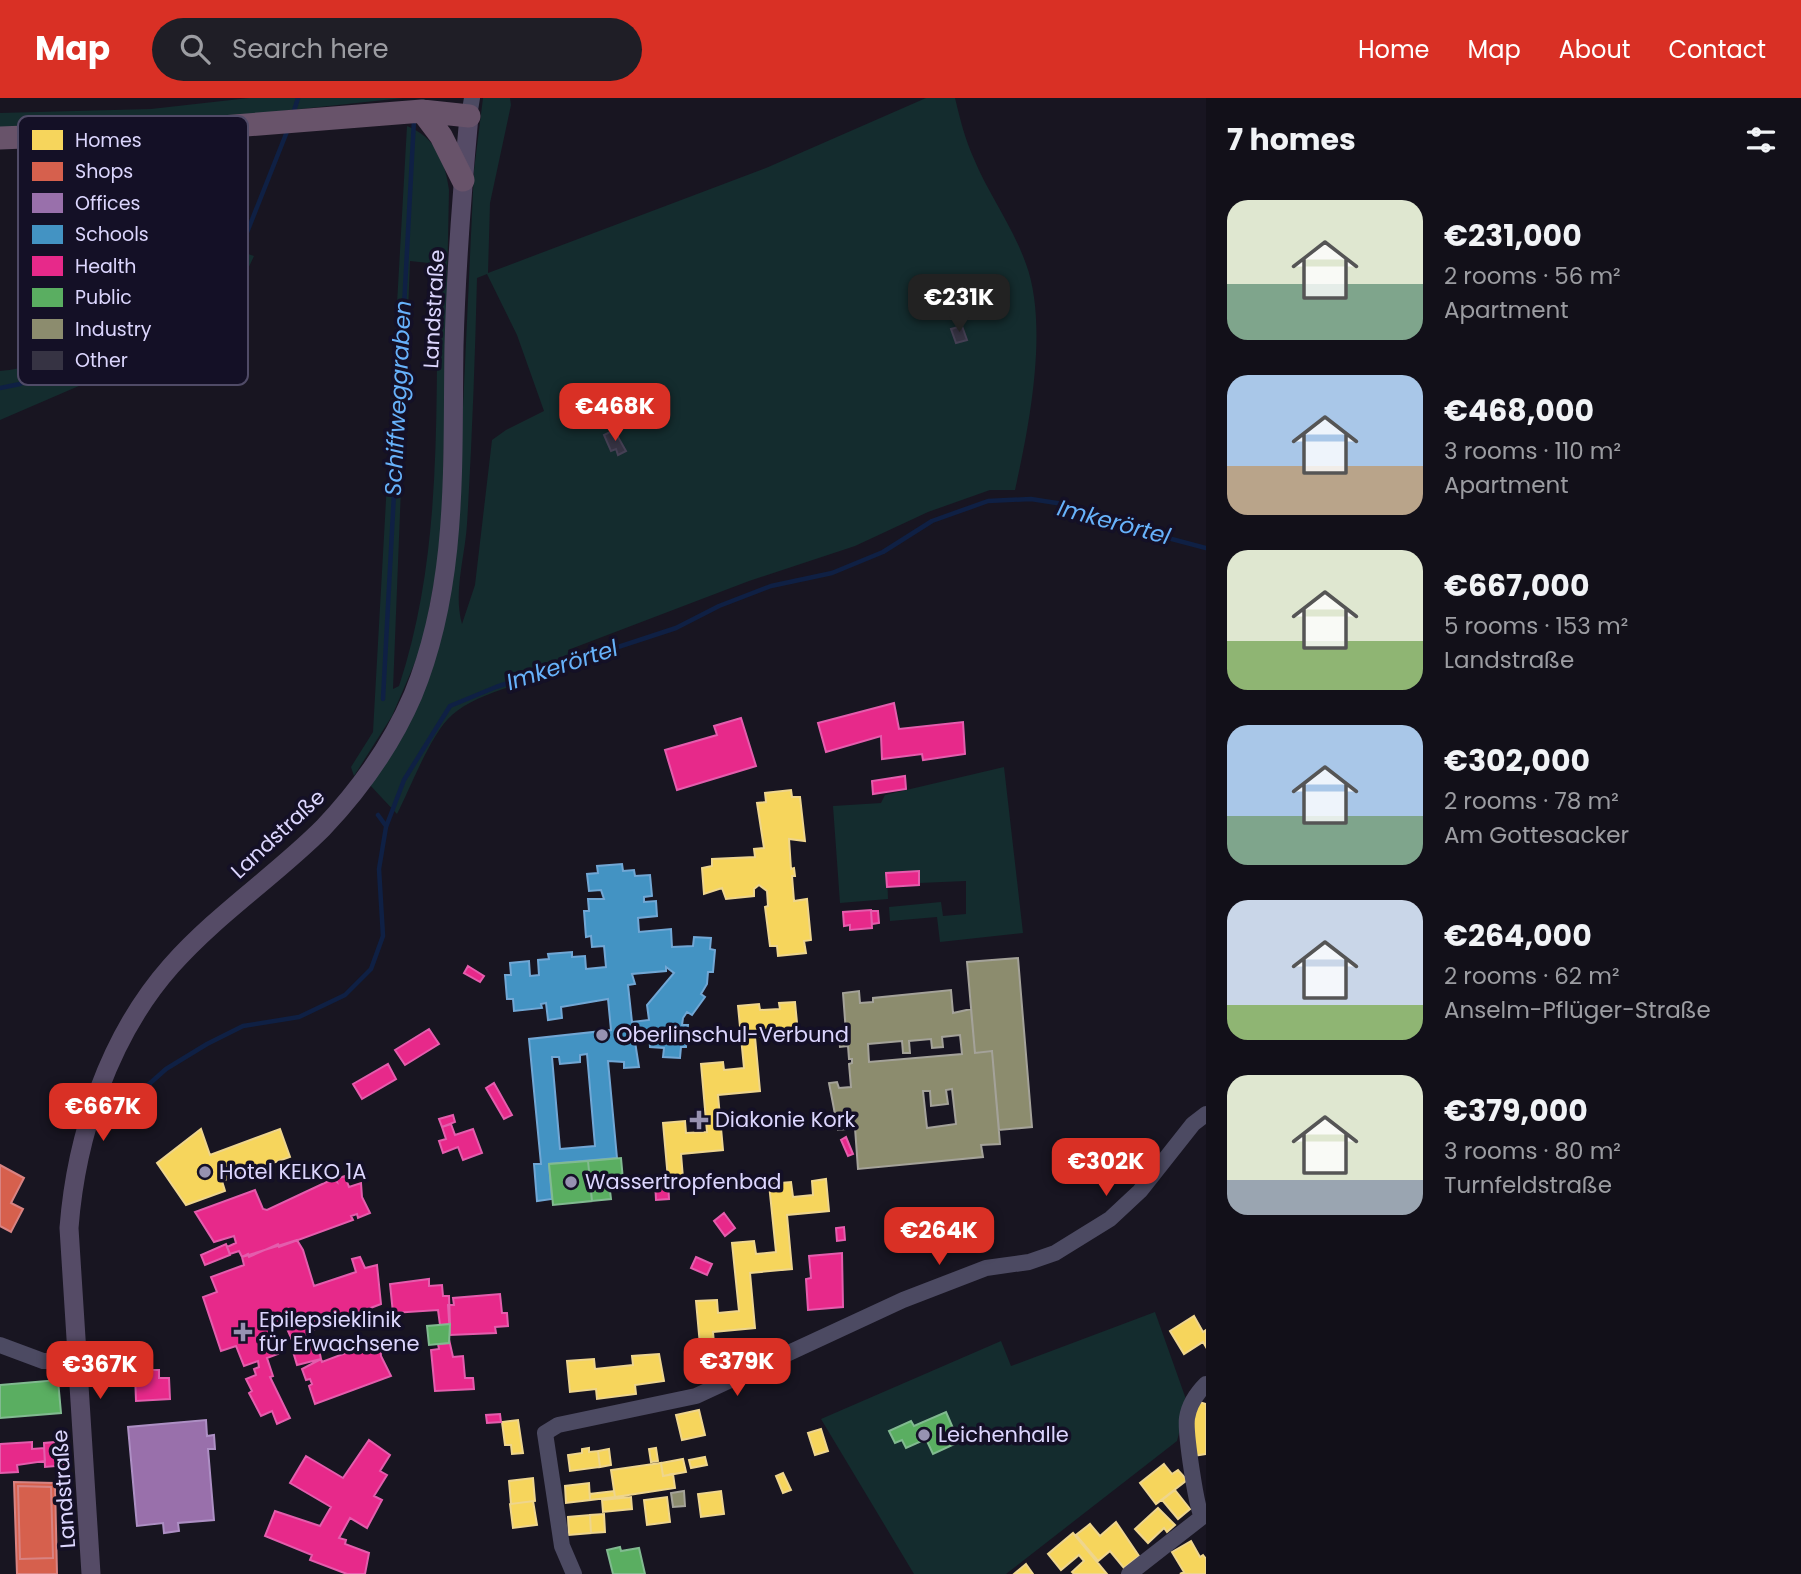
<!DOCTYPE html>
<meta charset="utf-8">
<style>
:root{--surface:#121019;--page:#1f1e26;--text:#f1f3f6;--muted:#9c9da2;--accent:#d93025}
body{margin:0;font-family:Poppins,sans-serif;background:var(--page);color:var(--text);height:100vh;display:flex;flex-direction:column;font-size:26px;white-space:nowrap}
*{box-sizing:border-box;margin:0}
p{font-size:23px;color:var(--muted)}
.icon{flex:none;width:38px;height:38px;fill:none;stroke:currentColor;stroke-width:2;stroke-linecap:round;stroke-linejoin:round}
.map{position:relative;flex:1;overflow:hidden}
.drawer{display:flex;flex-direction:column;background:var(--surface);width:595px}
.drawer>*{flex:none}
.price{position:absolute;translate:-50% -60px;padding:0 16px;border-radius:14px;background:var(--accent);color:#fff;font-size:23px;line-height:46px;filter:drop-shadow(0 2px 4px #0008)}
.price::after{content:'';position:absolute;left:50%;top:42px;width:21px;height:16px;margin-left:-10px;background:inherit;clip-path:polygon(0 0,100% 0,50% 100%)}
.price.selected{background:#222;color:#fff}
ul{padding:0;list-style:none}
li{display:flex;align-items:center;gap:21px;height:175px;padding:0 21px}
li span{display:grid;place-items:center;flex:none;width:196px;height:140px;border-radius:21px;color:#555}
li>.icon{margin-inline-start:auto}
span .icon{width:84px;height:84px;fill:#fffc;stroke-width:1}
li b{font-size:30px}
h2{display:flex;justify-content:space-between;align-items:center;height:84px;padding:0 21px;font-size:30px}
header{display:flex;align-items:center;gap:42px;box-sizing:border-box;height:98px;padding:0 35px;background:var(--accent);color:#fff}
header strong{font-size:33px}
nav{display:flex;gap:38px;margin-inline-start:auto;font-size:24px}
.search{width:490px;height:63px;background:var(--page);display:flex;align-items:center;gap:18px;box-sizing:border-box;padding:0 24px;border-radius:38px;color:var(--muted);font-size:26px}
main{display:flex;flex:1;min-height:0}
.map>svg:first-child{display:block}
.green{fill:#142c2e;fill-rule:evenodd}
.homes{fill:#f6d55c;stroke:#eed58d;stroke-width:2}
.shops{fill:#d6604d;stroke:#d88382;stroke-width:2}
.offices{fill:#9970ab;stroke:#ad8fc4;stroke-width:2}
.schools{fill:#4393c3;stroke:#71a7d5;stroke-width:2;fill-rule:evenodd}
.health{fill:#e7298a;stroke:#e45dad;stroke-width:2}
.public{fill:#5aae61;stroke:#81ba90;stroke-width:2}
.industry{fill:#8c8c6e;stroke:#a4a299;stroke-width:2;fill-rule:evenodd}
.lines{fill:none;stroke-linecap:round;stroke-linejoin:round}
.stream{stroke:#0f2044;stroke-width:4.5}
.building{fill:#363343;stroke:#454054;stroke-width:2}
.minor{stroke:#4c4a62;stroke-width:16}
.major{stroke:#554b66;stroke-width:19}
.highway{stroke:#68536a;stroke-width:23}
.poi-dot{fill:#9792b1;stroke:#141026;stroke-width:2.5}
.labels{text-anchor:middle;stroke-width:7;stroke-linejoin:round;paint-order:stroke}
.street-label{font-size:21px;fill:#dcd6fe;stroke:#141026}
.poi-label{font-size:21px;fill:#dcd6fe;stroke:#141026;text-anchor:start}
.water-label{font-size:23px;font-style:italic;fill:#67b2fb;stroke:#141026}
.key{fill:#141026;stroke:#504b67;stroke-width:2}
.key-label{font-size:19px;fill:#dcd6fe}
</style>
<header>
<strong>Map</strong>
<div class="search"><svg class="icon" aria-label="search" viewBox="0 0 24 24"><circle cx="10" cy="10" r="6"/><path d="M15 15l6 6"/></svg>Search here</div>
<nav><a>Home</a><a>Map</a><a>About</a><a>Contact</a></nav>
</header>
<main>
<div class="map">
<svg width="1206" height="1476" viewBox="0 0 1206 1476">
<rect width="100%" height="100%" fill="#181521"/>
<path class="green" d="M 249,0 L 403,0 L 180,24 L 0,33 L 0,15 L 151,11 Z
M 483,0 L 510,0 L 511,7 L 490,105 L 488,175 L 766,70 L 926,0 L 955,0 C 960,21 965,41 974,61 C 989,97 1013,129 1026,166 C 1049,228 1029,329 1015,392 L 990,392 L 928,414 L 855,448 L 749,483 L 568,552 L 573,570 C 538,582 478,593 452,617 C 431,635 410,691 397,716 L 369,686 L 420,600 L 462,331 L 474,72 ZM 487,176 L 517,237 L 544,313 L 506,332 L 492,342 L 475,487 L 462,526 C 453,494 465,459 467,426 C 472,344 475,262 477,180 Z
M 407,28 C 435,39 445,62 449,92 L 442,443 L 422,548 L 392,618 L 354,678 L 351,669 L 373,634 ZM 410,163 L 438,166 C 435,307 444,452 399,588 L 393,591 Z
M 230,150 L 254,158 L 217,237 L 95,281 L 0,322 L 0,273 C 48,270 162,219 198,187 C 210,176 220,162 230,150 Z
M 1004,669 L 1023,835 L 940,844 L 937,819 L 890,823 L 889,809 L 941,804 L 943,818 L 966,816 L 966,783 L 919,785 L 918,773 L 887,775 L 888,801 L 840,805 L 833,708 L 881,705 L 885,697 Z
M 1155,1214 L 1187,1304 L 1177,1343 L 1006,1476 L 914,1476 L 821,1321 L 1001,1243 L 1011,1268 Z"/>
<path class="homes" d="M 791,692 L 792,699 L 800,699 L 805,743 L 789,741 L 791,771 L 794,770 L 795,778 L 792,778 L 794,803 L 807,801 L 811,842 L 804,843 L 806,855 L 778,858 L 777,848 L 770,848 L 765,809 L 768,808 L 767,793 L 759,787 L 754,791 L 754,798 L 726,801 L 722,790 L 704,796 L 702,770 L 712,768 L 712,761 L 755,759 L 754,751 L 764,750 L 757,705 L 766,704 L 765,695 Z
M 795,904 L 798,935 L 755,939 L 760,993 L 718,997 L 723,1052 L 681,1056 L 683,1080 L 668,1081 L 663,1025 L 685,1023 L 686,1035 L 707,1034 L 701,966 L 723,964 L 724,972 L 744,970 L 738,908 L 759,906 L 760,912 L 780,911 L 779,905 Z
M 201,1031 L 210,1057 L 280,1031 L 290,1059 L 222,1083 L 225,1093 L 186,1107 L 157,1065 Z
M 826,1081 L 829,1113 L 787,1117 L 792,1171 L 750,1175 L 755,1230 L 713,1234 L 715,1257 L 701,1258 L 696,1203 L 717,1202 L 718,1215 L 739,1213 L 732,1145 L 754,1143 L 756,1156 L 776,1154 L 769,1086 L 791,1084 L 793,1099 L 813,1097 L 812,1083 Z
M 1194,1218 L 1203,1234 L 1206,1232 L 1206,1249 L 1203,1244 L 1184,1256 L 1170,1233 Z
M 659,1256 L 664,1283 L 635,1287 L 636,1296 L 597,1301 L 596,1291 L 570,1294 L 567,1263 L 594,1261 L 595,1271 L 633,1267 L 632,1258 Z
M 1199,1304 L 1206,1306 L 1206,1356 L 1193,1358 L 1193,1321 Z
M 699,1312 L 705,1337 L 682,1342 L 676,1317 Z
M 518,1322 L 523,1355 L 512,1356 L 511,1347 L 505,1347 L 502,1324 Z
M 821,1331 L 828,1353 L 815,1357 L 808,1335 Z
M 589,1350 L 589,1354 L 598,1353 L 600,1369 L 570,1373 L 568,1357 L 582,1355 L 582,1351 Z
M 656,1350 L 658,1363 L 651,1364 L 649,1351 Z
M 609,1351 L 611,1367 L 600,1369 L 598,1353 Z
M 705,1359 L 707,1367 L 691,1370 L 689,1362 Z
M 683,1361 L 686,1374 L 663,1378 L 661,1365 Z
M 661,1365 L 663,1378 L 673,1376 L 675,1390 L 615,1399 L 611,1372 Z
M 1164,1366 L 1172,1376 L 1178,1372 L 1187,1382 L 1156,1406 L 1140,1385 Z
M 783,1375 L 791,1392 L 783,1395 L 776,1378 Z
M 533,1380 L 535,1403 L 511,1406 L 509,1383 Z
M 589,1385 L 590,1402 L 566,1405 L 565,1388 Z
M 1175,1392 L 1190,1411 L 1178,1421 L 1162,1402 Z
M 614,1393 L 615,1399 L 590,1402 L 590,1396 Z
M 721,1393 L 724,1416 L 701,1419 L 698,1396 Z
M 631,1399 L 632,1411 L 603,1414 L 602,1402 Z
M 667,1399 L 670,1424 L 647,1427 L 644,1402 Z
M 533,1403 L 537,1427 L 513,1430 L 510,1406 Z
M 1158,1410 L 1175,1427 L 1167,1434 L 1164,1430 L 1148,1445 L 1135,1431 Z
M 604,1416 L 605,1434 L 591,1435 L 590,1417 Z
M 590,1417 L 591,1435 L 569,1437 L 568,1419 Z
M 1116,1424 L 1139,1458 L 1124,1470 L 1110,1453 L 1098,1463 L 1076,1437 L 1090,1426 L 1100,1438 Z
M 1073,1435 L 1107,1476 L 1074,1476 L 1072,1474 L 1084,1463 L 1079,1457 L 1061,1472 L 1048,1456 Z
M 1191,1443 L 1200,1459 L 1203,1457 L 1206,1461 L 1206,1476 L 1180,1476 L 1184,1474 L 1172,1454 Z
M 1026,1466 L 1033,1476 L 1014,1476 Z"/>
<path class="shops" d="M 0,1067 L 24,1080 L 11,1105 L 23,1111 L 11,1134 L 0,1128 Z
M 14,1384 L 55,1385 L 57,1476 L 17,1476 Z
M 18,1388 L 51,1389 L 53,1460 L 20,1461 Z"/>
<path class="offices" d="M 206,1322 L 207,1338 L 214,1337 L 215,1351 L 208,1351 L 214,1422 L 178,1425 L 179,1433 L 164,1435 L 163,1425 L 137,1428 L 128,1329 Z"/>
<path class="schools" d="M 622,766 L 623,773 L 634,772 L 635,778 L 650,777 L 652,798 L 644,799 L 644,804 L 656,803 L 657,818 L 638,820 L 639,834 L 671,831 L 672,849 L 693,848 L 694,839 L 711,840 L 710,851 L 715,852 L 713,874 L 708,874 L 707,886 L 701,896 L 705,899 L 692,917 L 687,914 L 683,920 L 682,927 L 688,927 L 686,949 L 681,949 L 680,960 L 663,959 L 664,950 L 650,949 L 649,932 L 633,931 L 639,969 L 624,970 L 624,964 L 608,963 L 617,1060 L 549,1066 L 552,1101 L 537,1103 L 534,1066 L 541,1066 L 529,941 L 611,932 L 608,901 L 561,909 L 562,920 L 548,922 L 546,905 L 541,906 L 542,910 L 514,913 L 513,901 L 507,901 L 505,877 L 511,877 L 510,865 L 529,863 L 530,878 L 539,877 L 538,862 L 549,861 L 548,856 L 572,854 L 572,859 L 585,858 L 586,871 L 606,869 L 604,848 L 592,849 L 591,838 L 586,839 L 584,813 L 589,813 L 588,801 L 604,801 L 601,792 L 589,793 L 587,776 L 598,775 L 597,768 ZM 666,869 L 674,875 L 647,907 L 649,922 L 632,924 L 628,887 L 635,886 L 632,876 L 666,873 ZM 587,956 L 595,1048 L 560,1051 L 552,959 L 559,959 L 560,966 L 580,964 L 580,957 Z"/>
<path class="health" d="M 894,605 L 899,631 L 963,624 L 965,656 L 923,662 L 922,656 L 882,661 L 881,638 L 826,654 L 818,625 Z
M 741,620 L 756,668 L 677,692 L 665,652 L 717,637 L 714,628 Z
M 905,678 L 906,691 L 873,696 L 872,683 Z
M 919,773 L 919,787 L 887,789 L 886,775 Z
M 871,812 L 872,830 L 850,832 L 850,827 L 844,828 L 843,814 Z
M 871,813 L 878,813 L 879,825 L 872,826 Z
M 468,868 L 484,878 L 480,884 L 464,875 Z
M 429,931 L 439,946 L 405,967 L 395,952 Z
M 388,966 L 396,981 L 362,1001 L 353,986 Z
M 494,985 L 512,1017 L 504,1021 L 486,990 Z
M 453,1017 L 455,1024 L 442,1029 L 439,1021 Z
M 451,1026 L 455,1037 L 473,1031 L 482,1055 L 463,1062 L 458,1049 L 443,1055 L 439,1043 L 446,1041 L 442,1029 Z
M 846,1039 L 853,1056 L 848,1058 L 841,1042 Z
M 345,1078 L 349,1089 L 361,1085 L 362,1099 L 370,1115 L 358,1120 L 357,1116 L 351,1118 L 353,1122 L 279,1149 L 278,1146 L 249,1159 L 248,1156 L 242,1159 L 239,1153 L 230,1156 L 227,1149 L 236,1145 L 234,1138 L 214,1144 L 195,1114 L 255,1092 L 263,1111 L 267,1112 L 333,1081 L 337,1084 L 336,1081 Z
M 668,1082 L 669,1101 L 656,1102 L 655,1083 Z
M 724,1115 L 735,1130 L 725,1138 L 714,1123 Z
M 844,1129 L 845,1142 L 837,1143 L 836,1130 Z
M 297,1142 L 303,1152 L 314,1188 L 356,1174 L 352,1161 L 360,1159 L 365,1170 L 377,1167 L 381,1206 L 310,1233 L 311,1236 L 307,1238 L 292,1242 L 285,1226 L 270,1232 L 278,1256 L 267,1260 L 273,1278 L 270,1279 L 290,1320 L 277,1326 L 272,1313 L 261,1318 L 249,1295 L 252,1293 L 246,1281 L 256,1277 L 254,1271 L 259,1269 L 258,1263 L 244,1268 L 236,1248 L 221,1253 L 203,1199 L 217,1194 L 211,1179 L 244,1167 L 242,1159 Z
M 226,1146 L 230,1157 L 205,1167 L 201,1157 Z
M 842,1155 L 843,1209 L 808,1212 L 806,1181 L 811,1180 L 809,1158 Z
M 696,1159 L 712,1166 L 707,1177 L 691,1170 Z
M 429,1181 L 429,1188 L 442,1187 L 443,1198 L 449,1198 L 450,1226 L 440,1227 L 438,1212 L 393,1215 L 390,1186 Z
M 500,1196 L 502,1215 L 507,1215 L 508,1228 L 495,1229 L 496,1235 L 450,1237 L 448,1207 L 454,1207 L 453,1200 Z
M 311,1236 L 314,1242 L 317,1241 L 321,1261 L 297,1267 L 292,1250 L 308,1244 L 307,1238 Z
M 448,1237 L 453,1259 L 463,1258 L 465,1280 L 473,1280 L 474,1291 L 435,1293 L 431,1252 L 439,1251 L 438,1246 L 449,1245 Z
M 380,1242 L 381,1258 L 391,1278 L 315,1306 L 309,1288 L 312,1286 L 310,1281 L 306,1282 L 302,1271 L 321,1261 L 322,1264 Z
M 147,1272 L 159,1272 L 159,1280 L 169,1280 L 170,1301 L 136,1303 L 135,1276 L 148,1275 Z
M 500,1316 L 501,1324 L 487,1325 L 486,1317 Z
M 369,1342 L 390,1357 L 380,1373 L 387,1377 L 374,1398 L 382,1402 L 367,1430 L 350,1420 L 339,1440 L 346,1442 L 345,1446 L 369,1455 L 365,1476 L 347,1476 L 310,1462 L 312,1457 L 265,1438 L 275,1413 L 320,1428 L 331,1409 L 290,1385 L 306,1358 L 343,1380 Z
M 65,1343 L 67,1367 L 45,1369 L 44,1345 Z
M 32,1344 L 32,1351 L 44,1350 L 45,1363 L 17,1367 L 18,1374 L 0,1375 L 0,1346 Z"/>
<path class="public" d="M 621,1060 L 623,1082 L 609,1084 L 611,1101 L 592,1103 L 588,1063 Z
M 588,1063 L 592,1103 L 553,1107 L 549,1066 Z
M 450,1226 L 449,1245 L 429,1247 L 427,1228 Z
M 58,1282 L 61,1315 L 0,1320 L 0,1287 Z
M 946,1314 L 959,1344 L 933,1356 L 926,1341 L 906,1350 L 902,1342 L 895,1345 L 889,1333 L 911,1323 L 914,1328 Z
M 620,1449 L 621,1453 L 639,1450 L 645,1476 L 613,1476 L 607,1452 Z"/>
<path class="industry" d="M 1018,860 L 1032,1029 L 999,1032 L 992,953 L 975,955 L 967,864 Z
M 951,892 L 953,915 L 971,911 L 975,955 L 992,953 L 1000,1046 L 981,1047 L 983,1059 L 858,1071 L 855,1030 L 838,1032 L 829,985 L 837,984 L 839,990 L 851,989 L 849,966 L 852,965 L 852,961 L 849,961 L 848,948 L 840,949 L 839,936 L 846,935 L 843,895 L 859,893 L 860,905 L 873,904 L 873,900 ZM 960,937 L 962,956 L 869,964 L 868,946 L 902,943 L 903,955 L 910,955 L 909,943 L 931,941 L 932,950 L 943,949 L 942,939 ZM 952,991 L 956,1026 L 927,1030 L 923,993 L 930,993 L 931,1008 L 948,1006 L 946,992 Z
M 684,1393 L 685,1408 L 673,1409 L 671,1395 Z"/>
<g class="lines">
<path class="stream" d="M 293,16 L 298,0
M 0,290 L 20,286 L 120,245 L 203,195 L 242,147 L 288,31
M 383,601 L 414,22
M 378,717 L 386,728
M 129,1004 L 166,971 L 207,946 L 243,928 L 299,919 L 345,897 L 371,871 L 383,838 L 379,771 L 386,729 L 404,682 L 450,608 L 496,589 L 676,530 L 719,508 L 771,488 L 832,475 L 883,454 L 932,423 L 988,403 L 1031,401 L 1063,406 L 1149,435 L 1206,450"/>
</g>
<path class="building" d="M 962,228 L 967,242 L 956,245 L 951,231 Z
M 614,332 L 626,353 L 618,357 L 616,351 L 611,353 L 604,337 Z"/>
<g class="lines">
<path class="minor" d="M 469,18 L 472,0
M 0,1247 L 43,1263 L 77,1263
M 574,1476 L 562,1448 L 545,1335 L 558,1327 L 696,1298 L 903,1202 L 986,1170 L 1029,1164 L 1055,1155 L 1110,1121 L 1140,1093 L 1193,1026 L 1206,1016
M 1129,1476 L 1202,1419 C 1196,1408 1185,1334 1187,1320 C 1189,1307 1197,1295 1206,1286"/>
<path class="major" d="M 91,1476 L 69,1130 C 76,1038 109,938 171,868 C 217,816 275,778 323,730 C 360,691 392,646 413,597 C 459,485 452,366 454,248 C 456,171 462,94 469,18"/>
<path class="highway" d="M 422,13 L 441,38 L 463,82
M 0,40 L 171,33 L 422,13 L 469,18"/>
</g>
<g class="poi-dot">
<circle cx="602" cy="937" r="7"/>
<path d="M695.5 1011.5h7v7h7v7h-7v7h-7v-7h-7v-7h7z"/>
<circle cx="205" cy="1074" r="7"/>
<circle cx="571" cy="1084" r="7"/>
<path d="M239.5 1223.5h7v7h7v7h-7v7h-7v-7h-7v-7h7z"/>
<circle cx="924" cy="1337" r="7"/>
</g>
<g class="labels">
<g class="street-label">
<text transform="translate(434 211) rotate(-87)" y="7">Landstraße</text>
<text transform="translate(278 736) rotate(-43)" y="7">Landstraße</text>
<text transform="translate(64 1391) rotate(-94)" y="7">Landstraße</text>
</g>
<g class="poi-label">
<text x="616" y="944">Oberlinschul-Verbund</text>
<text x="715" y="1029">Diakonie Kork</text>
<text x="219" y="1081">Hotel KELKO 1A</text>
<text x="585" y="1091">Wassertropfenbad</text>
<text x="259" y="1229">Epilepsieklinik<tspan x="259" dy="24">für Erwachsene</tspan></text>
<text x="938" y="1344">Leichenhalle</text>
</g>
<g class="water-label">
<text transform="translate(398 300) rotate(-87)" y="8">Schiffweggraben</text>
<text transform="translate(1114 424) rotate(15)" y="8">Imkerörtel</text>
<text transform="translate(562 567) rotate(-18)" y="8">Imkerörtel</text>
</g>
</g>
<rect x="18" y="18" width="230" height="269" rx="10" class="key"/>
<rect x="32" y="32" width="31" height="20" fill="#f6d55c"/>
<rect x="32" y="64" width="31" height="19" fill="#d6604d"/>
<rect x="32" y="95" width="31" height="20" fill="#9970ab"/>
<rect x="32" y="127" width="31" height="19" fill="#4393c3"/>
<rect x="32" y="158" width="31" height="20" fill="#e7298a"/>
<rect x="32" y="190" width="31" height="19" fill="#5aae61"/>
<rect x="32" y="221" width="31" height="20" fill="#8c8c6e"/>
<rect x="32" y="253" width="31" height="19" fill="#363343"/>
<g class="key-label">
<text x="75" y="49">Homes</text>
<text x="75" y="80">Shops</text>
<text x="75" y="112">Offices</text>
<text x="75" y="143">Schools</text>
<text x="75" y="175">Health</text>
<text x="75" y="206">Public</text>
<text x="75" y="238">Industry</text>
<text x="75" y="269">Other</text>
</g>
</svg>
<b class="price selected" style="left:959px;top:236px">€231K</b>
<b class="price" style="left:615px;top:345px">€468K</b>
<b class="price" style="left:103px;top:1045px">€667K</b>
<b class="price" style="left:1106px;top:1100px">€302K</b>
<b class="price" style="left:939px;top:1169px">€264K</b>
<b class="price" style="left:737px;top:1300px">€379K</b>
<b class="price" style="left:100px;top:1303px">€367K</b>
</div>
<section class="drawer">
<h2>7 homes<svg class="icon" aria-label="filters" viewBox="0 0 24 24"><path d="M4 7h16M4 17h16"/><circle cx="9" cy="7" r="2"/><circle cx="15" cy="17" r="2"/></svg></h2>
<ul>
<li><span style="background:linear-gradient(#dfe7d0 60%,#7fa58c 0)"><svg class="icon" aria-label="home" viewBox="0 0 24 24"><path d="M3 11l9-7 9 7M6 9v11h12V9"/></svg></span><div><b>€231,000</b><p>2 rooms · 56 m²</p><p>Apartment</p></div></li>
<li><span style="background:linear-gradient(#a9c7e8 65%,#b9a48a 0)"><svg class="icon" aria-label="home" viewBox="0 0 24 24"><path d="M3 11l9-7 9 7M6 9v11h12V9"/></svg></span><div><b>€468,000</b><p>3 rooms · 110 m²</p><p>Apartment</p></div></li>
<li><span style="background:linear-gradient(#dfe7d0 65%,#8fb573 0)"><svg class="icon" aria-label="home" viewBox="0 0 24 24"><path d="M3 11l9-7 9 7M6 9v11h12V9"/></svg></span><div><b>€667,000</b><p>5 rooms · 153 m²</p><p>Landstraße</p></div></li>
<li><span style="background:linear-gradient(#a9c7e8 65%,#7fa58c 0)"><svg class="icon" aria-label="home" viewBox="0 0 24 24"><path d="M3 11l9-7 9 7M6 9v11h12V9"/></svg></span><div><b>€302,000</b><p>2 rooms · 78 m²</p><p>Am Gottesacker</p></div></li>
<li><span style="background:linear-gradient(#c9d6e8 75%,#8fb573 0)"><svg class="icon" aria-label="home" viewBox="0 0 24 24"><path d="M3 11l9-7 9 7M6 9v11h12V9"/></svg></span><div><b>€264,000</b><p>2 rooms · 62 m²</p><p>Anselm-Pflüger-Straße</p></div></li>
<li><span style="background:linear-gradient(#dfe7d0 75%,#9aa5b1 0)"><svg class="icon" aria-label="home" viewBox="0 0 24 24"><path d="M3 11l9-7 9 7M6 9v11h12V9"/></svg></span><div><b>€379,000</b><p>3 rooms · 80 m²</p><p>Turnfeldstraße</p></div></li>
</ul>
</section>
</main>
